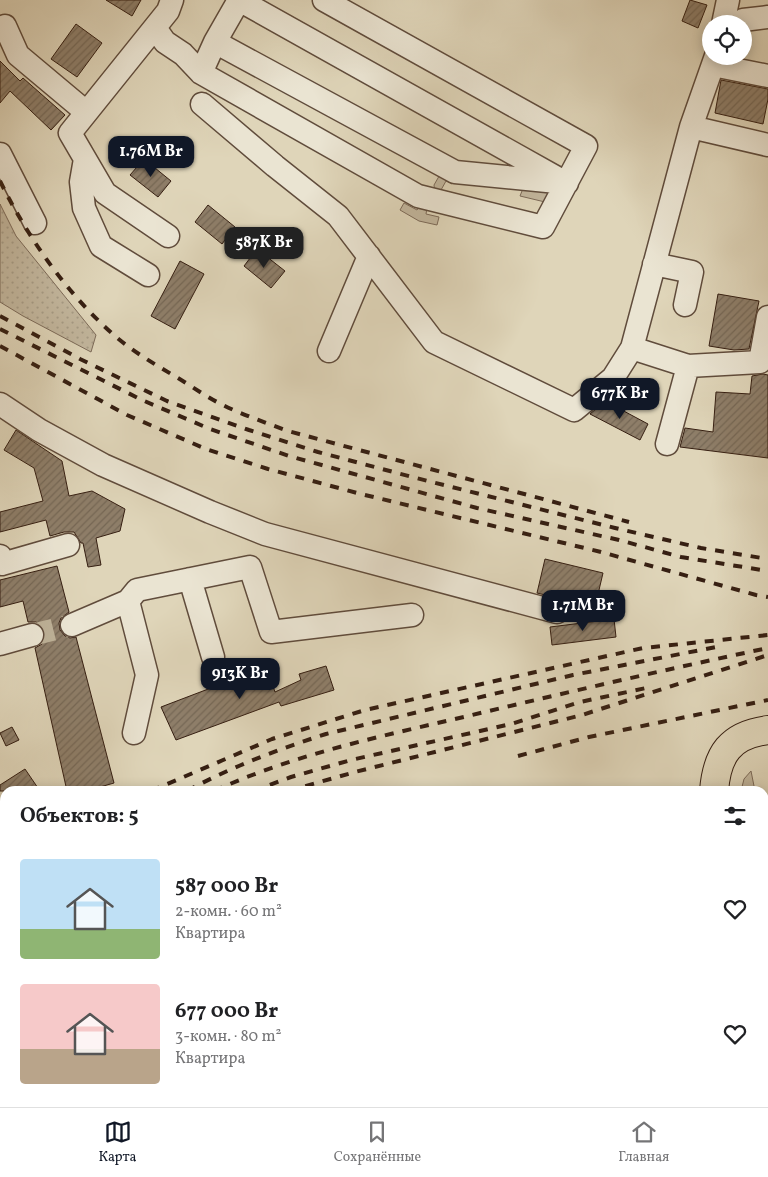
<!DOCTYPE html>
<html lang="ru">
<meta charset="utf-8">
<style>
:root{--surface:#fff;--page:#f6f6f6;--text:#202124;--muted:#757577;--line:#e0e0e0;--accent:#111827}
body{margin:0;font-family:Vollkorn,serif;background:var(--page);color:var(--text);height:100vh;display:flex;flex-direction:column;font-size:19px;white-space:nowrap}
*{box-sizing:border-box;margin:0}
p{font-size:16px;color:var(--muted)}
.icon{flex:none;width:28px;height:28px;fill:none;stroke:currentColor;stroke-width:2;stroke-linecap:round;stroke-linejoin:round}
.map{position:relative;flex:1;overflow:hidden}
.sheet{position:absolute;left:0px;top:786px;width:769px;height:321px;display:flex;flex-direction:column;background:var(--surface);border-radius:15px 15px 0 0;box-shadow:0 2px 12px #0003}
.sheet>*{flex:none}
.buttons{position:absolute;left:702px;top:15px;display:grid;gap:10px}
.buttons a{display:grid;place-items:center;width:50px;height:50px;border-radius:50%;background:var(--surface);box-shadow:0 2px 12px #0003;font-size:25px}
.price{position:absolute;translate:-50% -42px;padding:0 11px;border-radius:10px;background:var(--accent);color:#fff;font-size:16px;line-height:32px;filter:drop-shadow(0 1px 2px #0008)}
.price::after{content:'';position:absolute;left:50%;top:30px;width:15px;height:11px;margin-left:-8px;background:inherit;clip-path:polygon(0 0,100% 0,50% 100%)}
.price.current{background:#222;color:#fff}
ul{padding:0;list-style:none}
li{display:flex;align-items:center;gap:15px;height:125px;padding:0 20px}
li span{display:grid;place-items:center;flex:none;width:140px;height:100px;border-radius:5px;color:#555}
li>.icon{margin-inline-start:auto}
span .icon{width:60px;height:60px;fill:#fffc;stroke-width:1}
li b{font-size:21px}
h2{display:flex;justify-content:space-between;align-items:center;height:60px;padding:0 20px;font-size:21px}
.tab-bar{display:flex;justify-content:space-around;align-items:center;height:70px;border-top:1px solid var(--line);background:var(--surface);font-size:14px;color:var(--muted)}
.tab-bar a{display:grid;justify-items:center;gap:2px}
.tab-bar .current{color:var(--accent)}
.map>svg:first-child{display:block}
.grass{fill:#c2b69d;stroke:#7c6a58}
.park{fill:url(#park-dots);stroke:#7c6a58}
.building{fill:url(#building-hatch);stroke:#361f12}
.lines{fill:none;stroke-linecap:round;stroke-linejoin:round}
.minor-tunnel{stroke:#bdb198;stroke-width:22;stroke-dasharray:22 11;stroke-linecap:butt}
.minor-casing{stroke:#604c3c;stroke-width:25}
.major-casing{stroke:#361f12;stroke-width:30}
.minor{stroke:#eae4d2;stroke-width:22}
.major{stroke:#dfd5b9;stroke-width:28}
.rail{stroke:#361f12;stroke-width:4;stroke-dasharray:9 9;stroke-linecap:butt}
</style>
<div class="map">
<svg width="768" height="1107" viewBox="0 0 768 1107">
<defs>
<pattern id="park-dots" width="8" height="8" patternUnits="userSpaceOnUse" patternTransform="scale(1.25)"><rect width="8" height="8" fill="#c2b69d"/><path d="M2 2h.1M6 6h.1" fill="none" stroke="#a79c86" stroke-width="1.8" stroke-linecap="round"/></pattern>
<pattern id="building-hatch" width="6" height="6" patternUnits="userSpaceOnUse" patternTransform="scale(1.25)"><rect width="6" height="6" fill="#8e7e69"/><path d="M-1 1l2-2M0 6l6-6M5 7l2-2" fill="none" stroke="#756755"/></pattern>
</defs>
<rect width="100%" height="100%" fill="#dfd5b9"/>
<filter id="stains"><feTurbulence type="fractalNoise" baseFrequency=".004" numOctaves="4"/><feColorMatrix values="0 0 0 0 .2 0 0 0 0 .09 0 0 0 0 .02 0 0 0 .5 -.17"/></filter>
<radialGradient id="worn" r=".72"><stop offset=".6" stop-color="#630" stop-opacity="0"/><stop offset="1" stop-color="#630" stop-opacity=".3"/></radialGradient>
<path class="grass" d="M 442,171 L 454,176 L 452,184 L 446,181 L 441,190 L 435,193 L 434,185 Z
M 524,186 L 546,191 L 550,195 L 545,202 L 520,196 Z
M 404,203 L 417,210 L 420,206 L 427,208 L 426,214 L 439,217 L 437,225 L 419,221 L 400,210 Z
M 751,771 L 755,791 L 741,791 L 744,779 Z"/>
<path class="park" d="M 0,204 L 16,236 L 96,335 L 91,352 L 23,316 L 0,302 Z"/>
<path class="building" d="M 106,0 L 141,0 L 132,16 Z
M 690,0 L 707,5 L 698,28 L 682,21 Z
M 76,24 L 102,43 L 77,77 L 51,59 Z
M 0,61 L 20,81 L 23,78 L 65,115 L 51,130 L 10,91 L 0,103 Z
M 721,80 L 768,89 L 768,99 L 763,124 L 715,113 Z
M 144,159 L 171,181 L 158,197 L 130,175 Z
M 208,205 L 235,227 L 222,244 L 195,222 Z
M 257,249 L 285,271 L 271,288 L 244,266 Z
M 180,261 L 204,274 L 175,329 L 151,316 Z
M 718,294 L 759,301 L 749,349 L 734,350 L 709,346 Z
M 763,374 L 768,375 L 768,458 L 680,447 L 685,428 L 713,432 L 716,392 L 750,394 L 752,376 Z
M 605,401 L 648,424 L 640,440 L 590,414 Z
M 16,430 L 62,461 L 69,496 L 92,491 L 125,509 L 120,531 L 96,538 L 101,565 L 88,567 L 83,543 L 81,543 L 74,532 L 64,532 L 50,536 L 46,520 L 0,532 L 0,512 L 43,501 L 34,468 L 4,450 Z
M 545,559 L 603,573 L 595,607 L 537,593 Z
M 57,566 L 69,612 L 61,618 L 59,623 L 60,630 L 65,636 L 70,638 L 76,637 L 114,783 L 86,791 L 67,791 L 35,648 L 42,644 L 45,638 L 44,631 L 41,625 L 36,622 L 28,622 L 23,601 L 0,607 L 0,580 Z
M 614,619 L 616,637 L 552,645 L 550,627 Z
M 326,666 L 334,690 L 281,706 L 279,702 L 176,740 L 161,707 L 266,667 L 275,692 L 301,680 L 299,674 Z
M 12,727 L 19,740 L 6,746 L 0,733 Z
M 25,769 L 40,791 L 0,791 L 0,785 Z"/>
<g class="lines">
<path class="minor-tunnel" d="M 32,635 L 72,625"/>
<g class="minor-casing">
<path id="minor" d="M 239,0 L 559,179
M 723,24 L 728,0
M 738,24 L 743,20 L 768,17
M 5,26 L 18,55 L 86,112
M 155,28 L 165,42 L 183,54 L 201,73 L 215,42 L 239,0
M 215,42 L 455,172 L 567,183
M 716,56 L 691,127 L 632,348 L 688,366 L 760,362 L 768,317
M 713,65 L 768,76
M 201,73 L 418,196 L 543,227 L 586,146 L 324,0
M 202,104 L 275,166 L 338,216 L 434,342 L 574,410 L 613,378 L 632,348
M 691,127 L 768,145
M 0,154 L 35,223
M 85,159 L 81,182 L 84,208 L 101,246 L 148,275
M 168,236 L 105,193 L 70,133 L 168,11 L 172,0
M 654,264 L 692,272 L 685,305
M 329,351 L 369,256
M 0,404 L 39,430 L 103,465 L 210,512 L 265,534 L 557,612
M 667,444 L 688,366
M 0,556 L 2,564 L 68,545
M 190,579 L 213,657
M 128,601 L 147,675 L 134,733
M 72,625 L 128,601 L 137,590 L 250,567 L 271,632 L 412,615
M 0,644 L 32,635
M 764,835 L 768,834
M 764,904 L 768,904
M 764,1070 L 768,1070"/>
</g>
<g class="major-casing">
<path id="major" d="M 714,791 C 717,754 730,735 768,730
M 710,1107 L 710,1102"/>
</g>
<use href="#minor" class="minor"/>
<use href="#major" class="major"/>
<path class="rail" d="M 0,181 C 28,238 67,294 115,336 C 135,353 156,365 178,378 C 191,386 204,395 217,402 C 240,414 264,422 288,431 L 629,522
M 0,316 L 80,359 L 167,401 L 249,430 L 318,452 L 416,478 L 615,528 L 701,548 L 768,559
M 0,329 L 142,400 L 210,429 L 289,456 L 477,508 L 619,540 L 681,557 L 768,571
M 0,346 L 127,415 L 206,449 L 268,469 L 361,494 L 601,552 L 756,595 L 768,597
M 518,756 L 589,737 L 768,700
M 151,791 L 272,739 L 365,710 L 643,648 L 768,635
M 187,791 C 231,767 279,749 326,734 L 573,675 L 716,647
M 214,791 C 295,754 382,736 468,716 C 568,692 668,669 768,648
M 253,791 L 291,777 L 351,760 L 511,724 L 580,702 L 651,687
M 288,791 L 355,772 L 582,715 L 768,655
M 0,908 L 5,905
M 0,924 L 5,920
M 0,941 L 5,938
M 0,957 L 5,953"/>
</g>
<rect width="100%" height="100%" filter="url(#stains)"/>
<rect width="100%" height="100%" fill="url(#worn)"/>
</svg>
<div class="buttons">
<a><svg class="icon" aria-label="locate" viewBox="0 0 24 24"><circle cx="12" cy="12" r="6"/><path d="M12 2v4M12 18v4M2 12h4M18 12h4"/></svg></a>
</div>
<b class="price" style="left:151px;top:178px">1.76M Br</b>
<b class="price current" style="left:264px;top:269px">587K Br</b>
<b class="price" style="left:620px;top:420px">677K Br</b>
<b class="price" style="left:583px;top:632px">1.71M Br</b>
<b class="price" style="left:240px;top:700px">913K Br</b>
<section class="sheet">
<h2>Объектов: 5<svg class="icon" aria-label="filters" viewBox="0 0 24 24"><path d="M4 7h16M4 17h16"/><circle cx="9" cy="7" r="2"/><circle cx="15" cy="17" r="2"/></svg></h2>
<ul>
<li><span style="background:linear-gradient(#bfe0f5 70%,#8fb573 0)"><svg class="icon" aria-label="home" viewBox="0 0 24 24"><path d="M3 11l9-7 9 7M6 9v11h12V9"/></svg></span><div><b>587 000 Br</b><p>2-комн. · 60 m²</p><p>Квартира</p></div><svg class="icon" aria-label="heart" viewBox="0 0 24 24"><path d="M12 20l-8-8c-3-5 5-10 8-4 3-6 11-1 8 4z"/></svg></li>
<li><span style="background:linear-gradient(#f6c9c9 65%,#b9a48a 0)"><svg class="icon" aria-label="home" viewBox="0 0 24 24"><path d="M3 11l9-7 9 7M6 9v11h12V9"/></svg></span><div><b>677 000 Br</b><p>3-комн. · 80 m²</p><p>Квартира</p></div><svg class="icon" aria-label="heart" viewBox="0 0 24 24"><path d="M12 20l-8-8c-3-5 5-10 8-4 3-6 11-1 8 4z"/></svg></li>
</ul>
</section>
</div>
<nav class="tab-bar">
<a class="current"><svg class="icon" aria-label="map" viewBox="0 0 24 24"><path d="M3 6l6-2 6 2 6-2v14l-6 2-6-2-6 2zM9 4v14M15 6v14"/></svg>Карта</a>
<a><svg class="icon" aria-label="saved" viewBox="0 0 24 24"><path d="M7 4h10v16l-5-4-5 4z"/></svg>Сохранённые</a>
<a><svg class="icon" aria-label="home" viewBox="0 0 24 24"><path d="M3 11l9-7 9 7M6 9v11h12V9"/></svg>Главная</a>
</nav>
